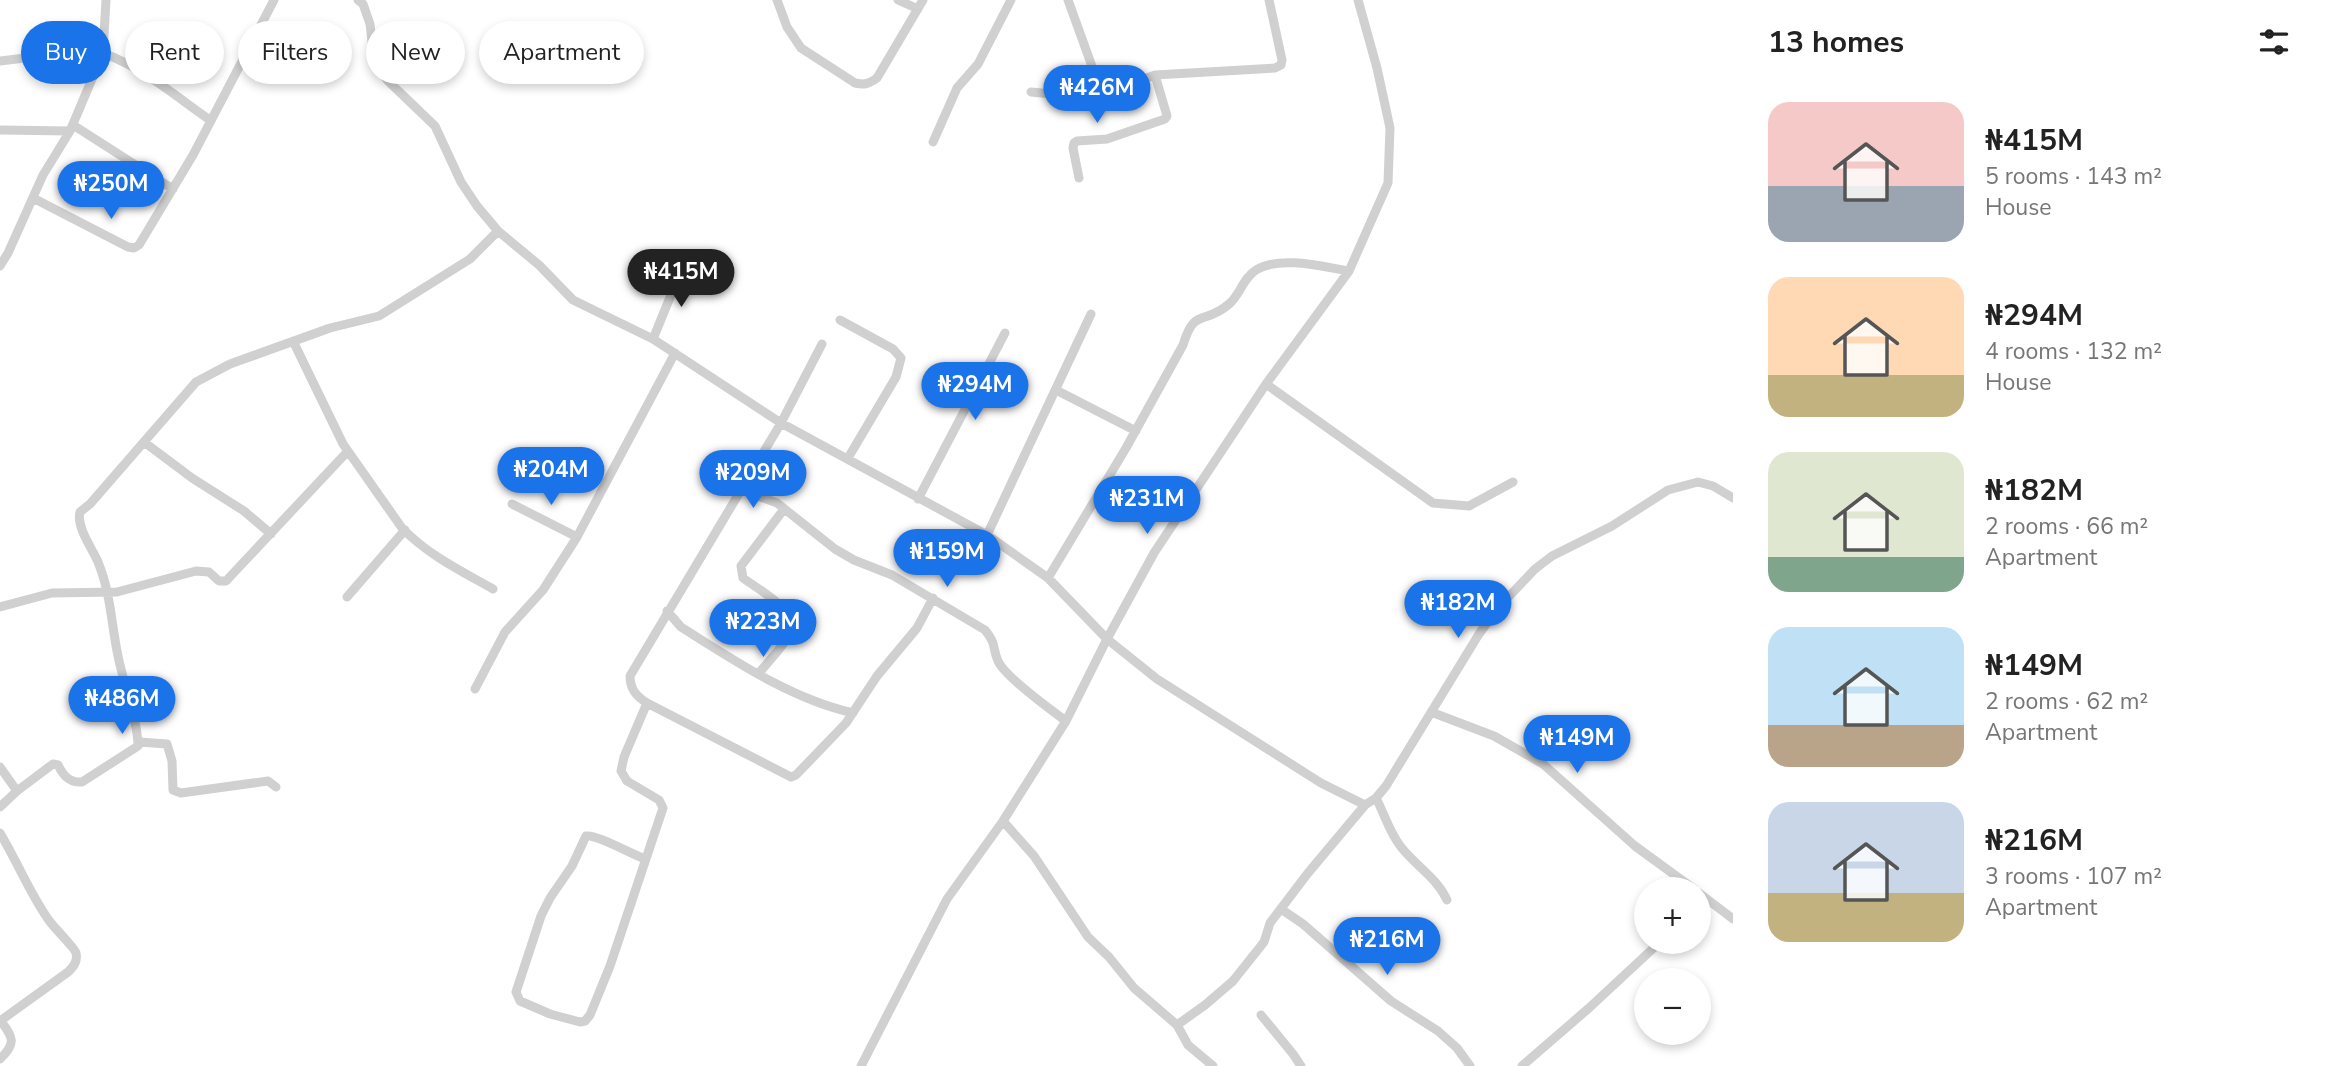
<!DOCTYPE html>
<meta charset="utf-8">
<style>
:root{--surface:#fff;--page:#f6f6f6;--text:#222;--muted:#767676;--accent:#1a73e8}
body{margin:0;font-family:"Nunito Sans",sans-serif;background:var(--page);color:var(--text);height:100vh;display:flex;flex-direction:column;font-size:26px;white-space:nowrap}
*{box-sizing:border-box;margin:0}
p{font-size:23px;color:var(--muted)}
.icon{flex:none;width:38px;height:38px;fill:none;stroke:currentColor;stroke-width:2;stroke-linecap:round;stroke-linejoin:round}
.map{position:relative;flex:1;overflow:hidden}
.side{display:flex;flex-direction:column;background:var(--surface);width:595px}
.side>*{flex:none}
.top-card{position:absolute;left:21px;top:21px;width:665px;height:63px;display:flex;gap:14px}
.buttons{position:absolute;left:1634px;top:877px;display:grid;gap:14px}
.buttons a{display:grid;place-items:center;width:77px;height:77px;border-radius:50%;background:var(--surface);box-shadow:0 4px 10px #0003;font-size:35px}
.price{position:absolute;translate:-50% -60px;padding:0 16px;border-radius:24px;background:var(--accent);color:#fff;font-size:23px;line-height:46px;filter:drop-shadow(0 2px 4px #0008)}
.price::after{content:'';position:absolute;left:50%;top:42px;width:21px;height:16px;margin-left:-10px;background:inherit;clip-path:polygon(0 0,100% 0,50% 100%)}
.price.active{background:#222;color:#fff}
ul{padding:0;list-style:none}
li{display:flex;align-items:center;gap:21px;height:175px;padding:0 35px}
li span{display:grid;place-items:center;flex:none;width:196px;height:140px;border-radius:21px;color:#555}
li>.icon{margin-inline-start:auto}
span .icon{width:84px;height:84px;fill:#fffc;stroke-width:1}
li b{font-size:30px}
h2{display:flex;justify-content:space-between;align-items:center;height:84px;padding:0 35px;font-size:30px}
.pill{padding:0 24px;border-radius:32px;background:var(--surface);box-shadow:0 4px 10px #0003;font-size:24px;line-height:63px}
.pill.active{background:var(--accent);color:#fff}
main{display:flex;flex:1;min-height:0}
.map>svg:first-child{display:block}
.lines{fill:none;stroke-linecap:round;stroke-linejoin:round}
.minor{stroke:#d0d0d0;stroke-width:9}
</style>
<main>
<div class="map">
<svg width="1733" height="1066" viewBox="0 0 1733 1066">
<rect width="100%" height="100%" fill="#fff"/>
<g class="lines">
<path class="minor" d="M 358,0 L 363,4 L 370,24 L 374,59 L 380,71 L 388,81 L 435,126 L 461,182 L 477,206 L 498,231 L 539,265 L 573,300 L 653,339 L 781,423 L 987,535 L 1048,578 L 1107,639 L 1157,679 L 1321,783 L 1365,805 L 1376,798 L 1386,786 L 1479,634 L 1497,609 L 1535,569 L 1552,556 L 1612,526 L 1668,490 L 1698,482 L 1713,486 L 1733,498
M 777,0 L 787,27 L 801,48 L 855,83 C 864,85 869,84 877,78 L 923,0
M 898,0 L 918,9
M 1068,0 L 1102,94
M 0,61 L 91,50 C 133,59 175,96 210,120
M 1031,92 L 1073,96 L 1102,94 L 1155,75 L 1275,68 L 1281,65 L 1282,60 L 1269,0
M 73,125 L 173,189
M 0,130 L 70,131
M 933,142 L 957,88 L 978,64 L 1011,0
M 1079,178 L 1073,148 L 1074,143 L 1077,141 L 1107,139 L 1165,119 L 1167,116 L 1155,75
M 33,198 L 128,247 L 134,248 L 139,245 L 193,155 L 274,0
M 0,266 L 8,253 L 43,175 L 70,131 L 103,53 L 106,0
M 840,320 L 893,349 L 901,358 L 896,377 L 848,458
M 653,339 L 682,268
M 293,341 L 343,444 L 402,528 C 428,555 461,571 493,589
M 822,344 L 781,423 L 630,676 C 630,689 636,696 647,703 L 791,777 L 796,775 L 846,723 L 877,676 L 917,628 L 933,598
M 1266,384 L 1433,503 L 1469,506 L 1513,482
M 1056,390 L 1136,431
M 144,442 L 192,478 L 244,511 L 271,534
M 745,483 L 758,496 L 777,503 L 835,549 L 854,560 L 892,575 L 985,630 C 997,645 992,647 998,661 C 1005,677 1051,710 1066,721
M 918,499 L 1005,333
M 512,504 L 577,537
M 987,535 L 1091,314
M 1048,578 L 1126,448 L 1183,345 C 1195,306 1204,326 1229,304 C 1240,295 1243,278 1256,270 C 1280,255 1324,267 1349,271
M 347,597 L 405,530
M 0,607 L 52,593 L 117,592 L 196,571 L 209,572 L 219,581 L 226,581 L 348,451
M 667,611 L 681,627 C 735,661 791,699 853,713
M 759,673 C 768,662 789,640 793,628 C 797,611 755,587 743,578 L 741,566 L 784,509
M 475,689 L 505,632 L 543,590 L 577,537 L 675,353
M 1431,712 L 1494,736 L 1543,764 L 1635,846 L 1694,889
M 139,742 L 167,744 L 172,761 L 173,790 L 181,793 L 268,781 L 276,787
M 0,767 L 17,791 L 0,807
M 17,791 L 53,764 L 58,765 C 63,775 69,783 82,782 L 138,746 C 138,721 123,682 118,656 C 111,623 111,594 98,562 C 92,548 76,527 80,512 L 90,504 L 196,382 L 230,364 L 330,328 L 379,316 L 470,259 L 498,231
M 1376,798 C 1385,815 1389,832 1401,847 C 1416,866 1437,878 1447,900
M 1003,821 L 1034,856 L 1088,937 L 1109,957 L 1134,988 L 1177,1025 L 1188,1045 L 1213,1066
M 0,833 C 17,861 29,892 48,919 C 53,927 75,948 76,953 C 78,962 73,967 68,972 L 0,1021
M 645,859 C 631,854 596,834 586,836 L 572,866 L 550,898 L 541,916 L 516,992 L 520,1001 L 550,1014 L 580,1022 L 585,1021 L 590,1015 L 610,966 L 663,808 L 659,800 L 627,781 L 621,771 L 624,757 L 647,703
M 1699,893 L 1733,919
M 1281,909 L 1303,924 L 1391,1001 L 1438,1031 L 1457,1048 L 1470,1066
M 1261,1015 L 1293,1054 L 1301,1066
M 0,1020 C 13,1037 17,1043 0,1059
M 1177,1025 L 1205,1005 L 1233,981 L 1264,942 L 1270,923 L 1308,873 L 1365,805
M 861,1066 L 947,899 L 1003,821 L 1066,721 L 1107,639 L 1154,553 L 1266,384 L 1349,271 L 1388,183 L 1390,128 L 1377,68 L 1358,0
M 1522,1066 L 1589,1008 L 1660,942"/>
</g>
</svg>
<div class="buttons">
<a>+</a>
<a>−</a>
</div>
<b class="price" style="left:1097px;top:125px">₦426M</b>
<b class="price" style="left:111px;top:221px">₦250M</b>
<b class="price active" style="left:681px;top:309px">₦415M</b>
<b class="price" style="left:975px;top:422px">₦294M</b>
<b class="price" style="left:551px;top:507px">₦204M</b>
<b class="price" style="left:753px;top:510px">₦209M</b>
<b class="price" style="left:1147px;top:536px">₦231M</b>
<b class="price" style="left:947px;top:589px">₦159M</b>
<b class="price" style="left:1458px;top:640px">₦182M</b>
<b class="price" style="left:763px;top:659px">₦223M</b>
<b class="price" style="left:122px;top:736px">₦486M</b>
<b class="price" style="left:1577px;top:775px">₦149M</b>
<b class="price" style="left:1387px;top:977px">₦216M</b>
<div class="top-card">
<a class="pill active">Buy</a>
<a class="pill">Rent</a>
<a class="pill">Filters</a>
<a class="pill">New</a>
<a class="pill">Apartment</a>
</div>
</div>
<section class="side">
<h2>13 homes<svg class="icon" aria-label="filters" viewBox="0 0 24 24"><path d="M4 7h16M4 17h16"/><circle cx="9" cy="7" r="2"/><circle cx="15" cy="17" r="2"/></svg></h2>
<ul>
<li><span style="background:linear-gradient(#f6c9c9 60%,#9aa5b1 0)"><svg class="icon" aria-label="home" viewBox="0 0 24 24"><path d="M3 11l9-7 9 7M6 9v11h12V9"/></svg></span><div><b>₦415M</b><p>5 rooms · 143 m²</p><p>House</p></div></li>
<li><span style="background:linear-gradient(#ffd9b3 70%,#c2b280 0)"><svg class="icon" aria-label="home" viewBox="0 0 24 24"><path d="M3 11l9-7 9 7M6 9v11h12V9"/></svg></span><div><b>₦294M</b><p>4 rooms · 132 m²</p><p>House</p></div></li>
<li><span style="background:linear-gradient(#dfe7d0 75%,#7fa58c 0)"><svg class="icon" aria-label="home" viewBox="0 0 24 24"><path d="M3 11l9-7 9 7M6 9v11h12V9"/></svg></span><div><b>₦182M</b><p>2 rooms · 66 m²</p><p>Apartment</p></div></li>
<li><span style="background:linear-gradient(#bfe0f5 70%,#b9a48a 0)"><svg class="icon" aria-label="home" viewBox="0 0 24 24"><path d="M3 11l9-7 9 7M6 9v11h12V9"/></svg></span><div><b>₦149M</b><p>2 rooms · 62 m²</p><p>Apartment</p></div></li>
<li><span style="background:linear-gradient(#c9d6e8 65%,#c2b280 0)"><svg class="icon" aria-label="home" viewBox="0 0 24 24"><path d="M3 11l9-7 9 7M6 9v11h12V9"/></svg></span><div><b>₦216M</b><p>3 rooms · 107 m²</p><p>Apartment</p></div></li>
</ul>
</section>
</main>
